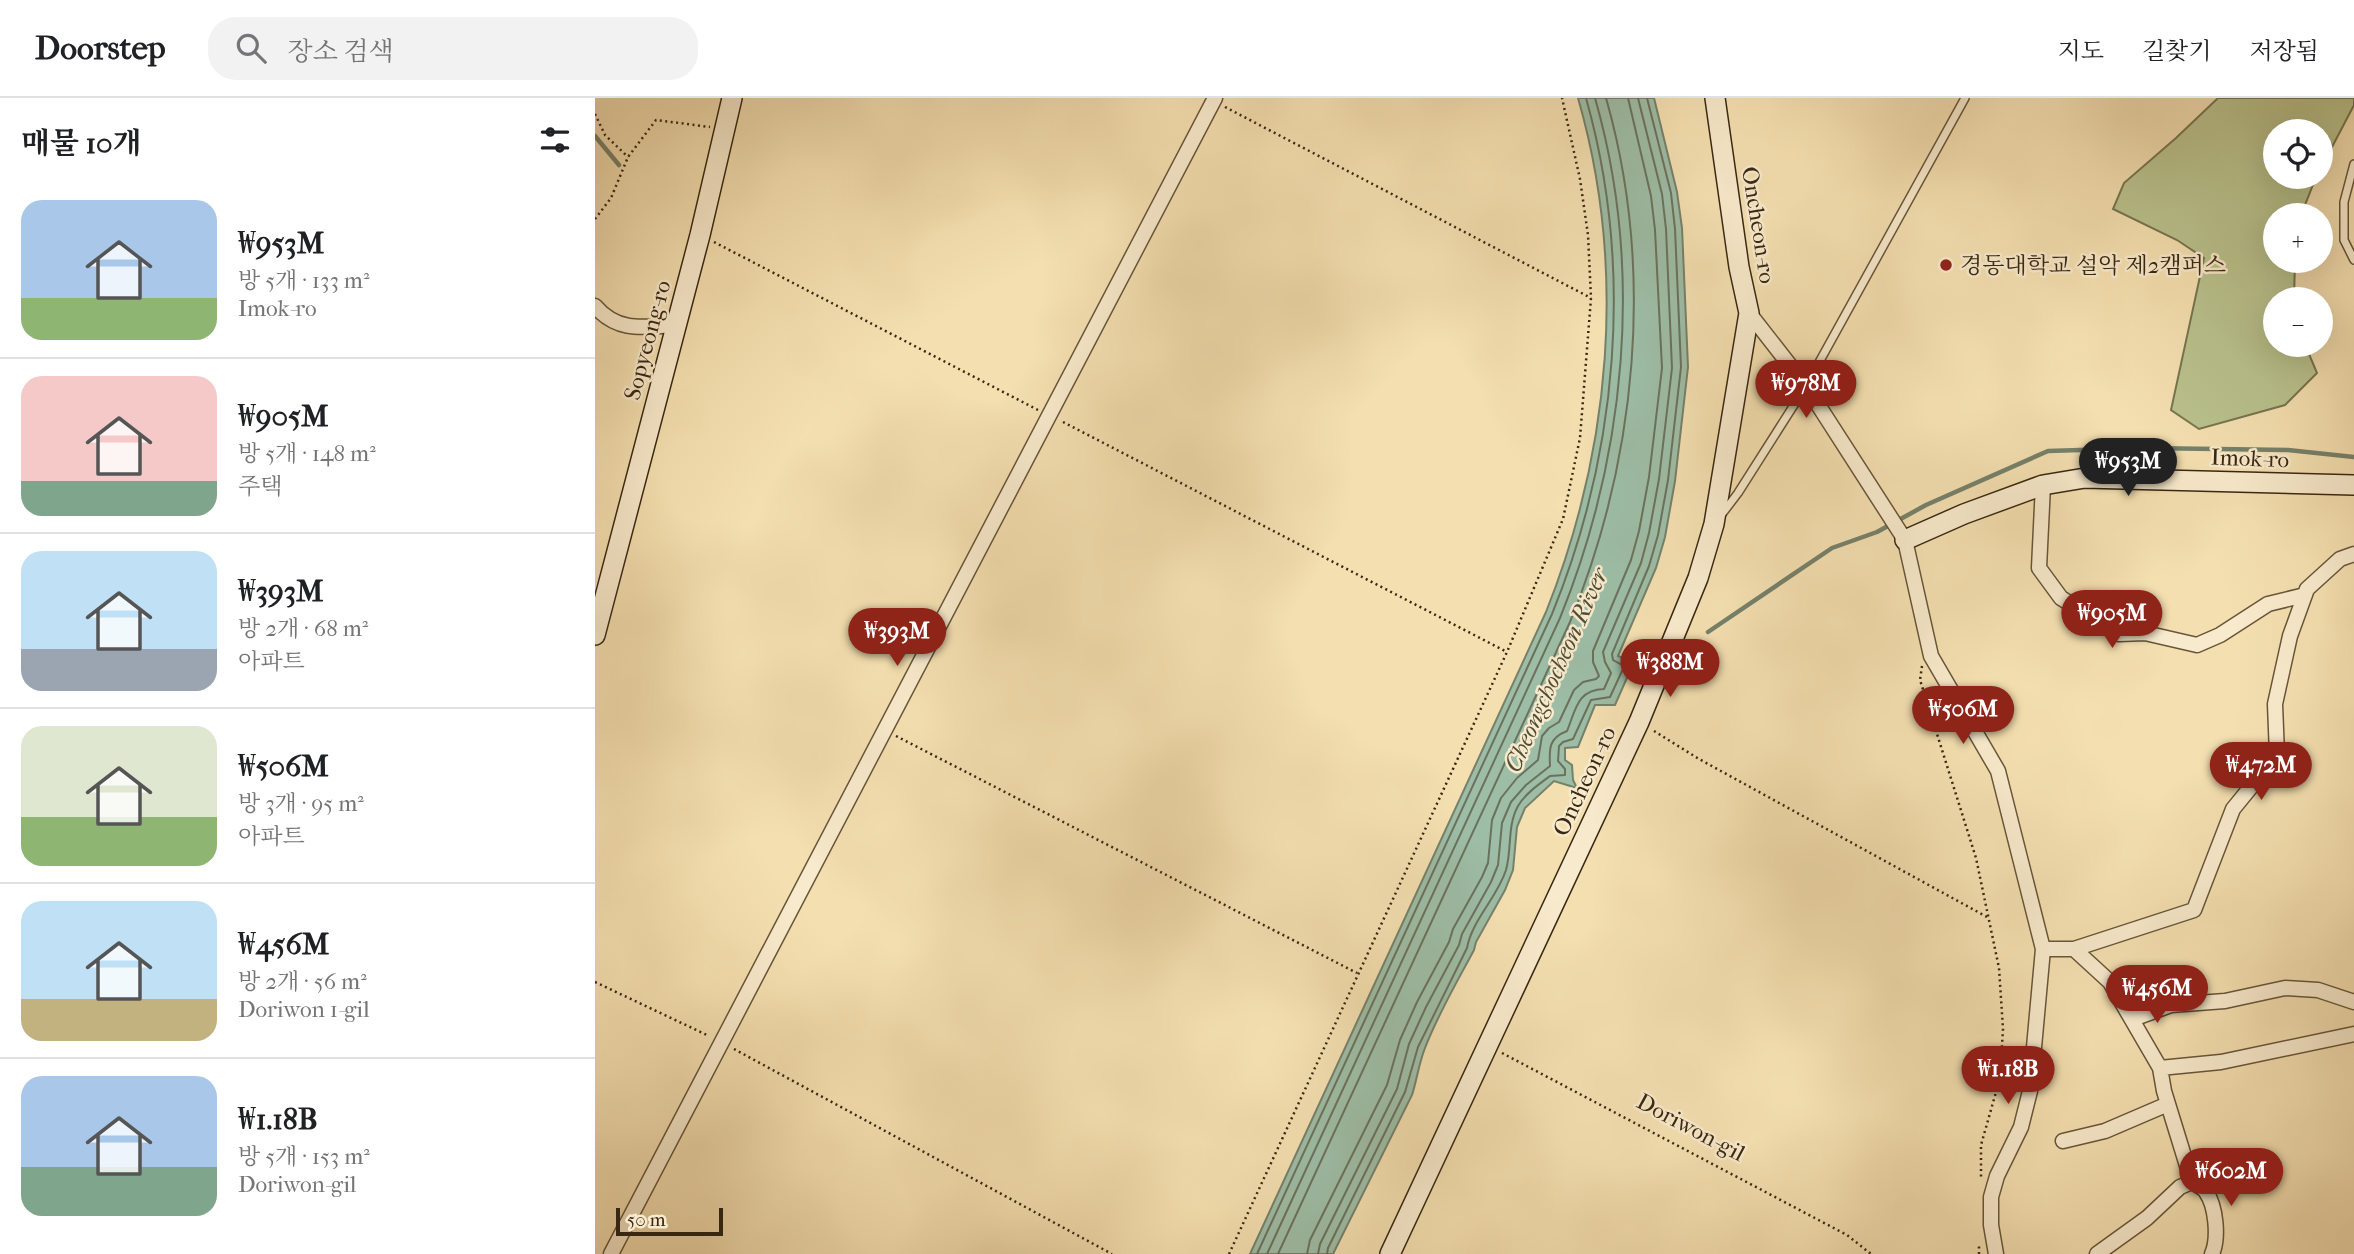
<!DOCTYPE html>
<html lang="ko">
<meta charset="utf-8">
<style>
:root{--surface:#fff;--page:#f2f2f2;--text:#202124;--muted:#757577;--line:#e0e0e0;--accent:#8f2418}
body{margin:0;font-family:"IM FELL French Canon","Noto Serif KR",serif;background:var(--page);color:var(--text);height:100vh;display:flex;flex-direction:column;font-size:26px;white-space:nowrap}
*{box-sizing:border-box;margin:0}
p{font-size:23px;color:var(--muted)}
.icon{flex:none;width:38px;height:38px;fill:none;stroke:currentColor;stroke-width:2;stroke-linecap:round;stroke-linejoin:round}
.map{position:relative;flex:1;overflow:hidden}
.panel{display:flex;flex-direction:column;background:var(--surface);width:595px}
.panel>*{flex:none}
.tools{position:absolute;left:1668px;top:21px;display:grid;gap:14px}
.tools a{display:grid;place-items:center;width:70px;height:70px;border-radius:50%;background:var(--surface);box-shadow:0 7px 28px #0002;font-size:35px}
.scale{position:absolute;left:21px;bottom:18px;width:107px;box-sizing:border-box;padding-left:7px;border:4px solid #382812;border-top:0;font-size:19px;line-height:24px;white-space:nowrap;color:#382812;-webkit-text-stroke:5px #f8eacc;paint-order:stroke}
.price{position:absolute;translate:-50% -60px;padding:0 16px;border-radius:24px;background:var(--accent);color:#fff;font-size:23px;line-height:46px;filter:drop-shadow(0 2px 4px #0008)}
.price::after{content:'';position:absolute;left:50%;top:42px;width:21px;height:16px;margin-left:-10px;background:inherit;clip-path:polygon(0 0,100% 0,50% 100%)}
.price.selected{background:#222;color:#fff}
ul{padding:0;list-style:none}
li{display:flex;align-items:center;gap:21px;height:175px;padding:0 21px}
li+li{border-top:2px solid var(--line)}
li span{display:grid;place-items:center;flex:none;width:196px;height:140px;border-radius:21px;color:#555}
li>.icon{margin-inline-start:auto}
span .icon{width:84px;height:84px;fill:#fffc;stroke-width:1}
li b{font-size:30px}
h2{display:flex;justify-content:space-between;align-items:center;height:84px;padding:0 21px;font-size:30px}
header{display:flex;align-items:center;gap:42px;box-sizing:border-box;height:98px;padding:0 35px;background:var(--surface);border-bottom:2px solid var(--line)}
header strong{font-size:33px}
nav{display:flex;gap:38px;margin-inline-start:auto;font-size:24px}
.search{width:490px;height:63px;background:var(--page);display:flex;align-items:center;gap:18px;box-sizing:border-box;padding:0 24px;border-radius:28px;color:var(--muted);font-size:26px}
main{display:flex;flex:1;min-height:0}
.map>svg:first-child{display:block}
.green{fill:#b9c28d;stroke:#787550;stroke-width:2}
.water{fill:#9dbda6;stroke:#75816b;stroke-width:2}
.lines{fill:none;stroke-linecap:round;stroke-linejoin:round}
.shore{stroke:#6a725c;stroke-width:2}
.stream{stroke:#75816b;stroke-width:4.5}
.lane-casing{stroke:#67563a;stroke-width:10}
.street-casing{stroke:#67563a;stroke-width:17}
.secondary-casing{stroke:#382812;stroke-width:22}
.path{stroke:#382812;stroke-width:2.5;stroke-dasharray:2 3.5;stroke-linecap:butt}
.lane{stroke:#f8eacc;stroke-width:7}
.street{stroke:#f8eacc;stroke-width:14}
.secondary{stroke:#f8eacc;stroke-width:19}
.poi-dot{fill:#8f2418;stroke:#f8eacc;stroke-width:2.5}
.labels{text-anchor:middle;stroke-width:5;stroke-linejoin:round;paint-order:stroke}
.street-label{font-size:23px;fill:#382812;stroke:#f8eacc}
.poi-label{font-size:23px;fill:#382812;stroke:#f8eacc;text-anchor:start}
.water-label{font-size:24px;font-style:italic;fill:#514d37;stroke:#f8eacc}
</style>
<header>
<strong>Doorstep</strong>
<div class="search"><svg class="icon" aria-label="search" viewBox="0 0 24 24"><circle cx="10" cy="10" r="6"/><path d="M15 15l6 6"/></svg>장소 검색</div>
<nav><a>지도</a><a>길찾기</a><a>저장됨</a></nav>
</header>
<main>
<section class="panel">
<h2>매물 10개<svg class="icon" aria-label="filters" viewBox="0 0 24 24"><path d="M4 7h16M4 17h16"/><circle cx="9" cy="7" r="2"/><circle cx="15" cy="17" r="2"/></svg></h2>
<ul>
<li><span style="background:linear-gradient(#a9c7e8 70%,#8fb573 0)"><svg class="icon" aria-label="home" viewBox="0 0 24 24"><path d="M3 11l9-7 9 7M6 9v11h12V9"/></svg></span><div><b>₩953M</b><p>방 5개 · 133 m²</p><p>Imok-ro</p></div></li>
<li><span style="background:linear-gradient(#f6c9c9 75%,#7fa58c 0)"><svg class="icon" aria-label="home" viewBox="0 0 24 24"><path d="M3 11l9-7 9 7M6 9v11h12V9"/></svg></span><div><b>₩905M</b><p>방 5개 · 148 m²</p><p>주택</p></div></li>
<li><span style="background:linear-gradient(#bfe0f5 70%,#9aa5b1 0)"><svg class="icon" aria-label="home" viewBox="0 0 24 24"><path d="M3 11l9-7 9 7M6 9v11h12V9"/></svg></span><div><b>₩393M</b><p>방 2개 · 68 m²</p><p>아파트</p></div></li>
<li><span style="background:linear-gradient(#dfe7d0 65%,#8fb573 0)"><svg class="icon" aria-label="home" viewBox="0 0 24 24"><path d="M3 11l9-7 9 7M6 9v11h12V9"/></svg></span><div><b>₩506M</b><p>방 3개 · 95 m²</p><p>아파트</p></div></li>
<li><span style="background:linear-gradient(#bfe0f5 70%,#c2b280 0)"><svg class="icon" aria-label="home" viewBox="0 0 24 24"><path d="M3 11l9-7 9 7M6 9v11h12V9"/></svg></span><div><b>₩456M</b><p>방 2개 · 56 m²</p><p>Doriwon 1-gil</p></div></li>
<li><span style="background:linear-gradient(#a9c7e8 65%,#7fa58c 0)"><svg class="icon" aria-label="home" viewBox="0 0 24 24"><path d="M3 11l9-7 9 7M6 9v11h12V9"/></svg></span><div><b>₩1.18B</b><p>방 5개 · 153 m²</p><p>Doriwon-gil</p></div></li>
</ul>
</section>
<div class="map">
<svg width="1759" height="1156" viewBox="0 0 1759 1156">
<rect width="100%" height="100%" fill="#f4dfb0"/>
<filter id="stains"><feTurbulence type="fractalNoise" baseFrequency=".00286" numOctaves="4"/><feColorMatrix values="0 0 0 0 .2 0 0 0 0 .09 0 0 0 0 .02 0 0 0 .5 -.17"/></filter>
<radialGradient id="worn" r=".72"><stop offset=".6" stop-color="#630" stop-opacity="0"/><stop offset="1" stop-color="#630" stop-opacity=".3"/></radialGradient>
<path class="green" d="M 1623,0 L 1759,0 L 1759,7 L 1726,70 L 1726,33 L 1680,33 L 1680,79 L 1721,79 L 1706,117 L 1680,117 L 1680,163 L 1700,163 L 1699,201 L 1680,201 L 1680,247 L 1707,247 L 1714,256 L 1722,275 L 1690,307 L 1604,331 L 1576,312 L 1609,160 L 1582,142 L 1518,111 L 1529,85 L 1581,40 Z"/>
<path class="water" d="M 983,0 L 1059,0 L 1082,94 L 1087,130 L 1093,269 L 1080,383 L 1070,439 L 1061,470 L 1023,558 L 1039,564 L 1020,607 L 1000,607 L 983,649 L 970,650 L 970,662 L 977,667 L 978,682 L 982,690 L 959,683 L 930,710 L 922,729 L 918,772 L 910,792 L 881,844 L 879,852 C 862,884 843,916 830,950 C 824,965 822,981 817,997 L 738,1156 L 655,1156 L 951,514 C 1016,351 1032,170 983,0 Z"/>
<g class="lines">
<path class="shore" d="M 662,1156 L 957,516 C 1023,354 1039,170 991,0
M 672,1156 L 965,520 C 1031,357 1049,171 1000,0
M 683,1156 L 975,524 C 1042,360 1060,172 1011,0
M 712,1156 L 715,1142 L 792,987 L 805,942 L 822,904 L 854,844 L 858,831 L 887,779 L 893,765 L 897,722 L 906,700 L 922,680 L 943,662 L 947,638 L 954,630 L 964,624 L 979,592 L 988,584 L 1001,581 L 1004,578 L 998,564 L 998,553 L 1036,462 L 1044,433 L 1054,379 L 1067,270 L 1060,132 L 1056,98 L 1033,0
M 723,1156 L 725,1146 L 802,991 L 814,946 L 831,909 L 864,847 L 867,836 L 896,784 L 903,767 L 907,725 L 916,704 L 931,687 L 955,668 C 954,650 954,640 972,633 C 981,611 982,592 1009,591 L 1016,575 L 1010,564 L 1008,554 L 1046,465 L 1054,435 L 1064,381 L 1077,270 L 1071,131 L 1067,96 L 1043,0
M 732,1156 L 733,1150 L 810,994 L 823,949 L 872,850 C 877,822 902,800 911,772 C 917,751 912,728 923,708 C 930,696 944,686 955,678 L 970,677 L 970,671 L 963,663 L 964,648 L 968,644 L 978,641 L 996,602 L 1015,599 L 1028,571 L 1027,567 L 1018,562 L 1017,556 L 1054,468 L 1063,437 L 1073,382 L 1086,269 L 1080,131 L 1076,95 L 1052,0"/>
<path class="stream" d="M 0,38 L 24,67
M 1113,534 L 1237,450 L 1282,434 L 1331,407 L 1453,353 L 1550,350 L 1693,352 L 1759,359"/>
<g class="lane-casing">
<path id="lane" d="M 1759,66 L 1749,104 L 1749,142 L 1759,162
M 1127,416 L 1143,395 L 1211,288 L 1370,0"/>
</g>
<g class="street-casing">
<path id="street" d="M 0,208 C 23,235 49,229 81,227
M 1154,215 L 1211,288 L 1310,442 L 1336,558 L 1403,673 L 1448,851 L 1435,993 L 1426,1029 L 1402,1078 L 1396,1099 L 1396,1127 L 1401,1156
M 1448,387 L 1444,470 L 1466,500 L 1524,536 L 1550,535 L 1602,547 L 1625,537 L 1673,506 L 1710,497
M 1448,851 L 1479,851 L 1515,884 L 1565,970 L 1569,993 L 1597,1084 C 1602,1087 1608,1089 1611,1094 C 1621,1108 1624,1140 1617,1156
M 1479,851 L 1599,812 L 1638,711 L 1682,657 L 1680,606 L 1695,538 L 1712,491 L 1745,461 L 1759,456
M 1538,921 L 1576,907 L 1630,903 L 1690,890 L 1723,892 L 1759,904
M 1565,970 L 1626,964 L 1759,936
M 1468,1043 L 1510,1033 L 1573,1006
M 16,1156 L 620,0
M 1502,1156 L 1552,1120 L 1585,1089 L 1597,1084"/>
</g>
<g class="secondary-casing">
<path id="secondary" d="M 1310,442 L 1369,416 L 1448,387 L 1490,380 L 1759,387
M 0,537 L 105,137 L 137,0
M 795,1156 L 1044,624 L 1103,480 L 1119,426 L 1154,215 L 1144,169 L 1120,0"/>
</g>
<path class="path" d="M 630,9 L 996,200
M 0,16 L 10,37 L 33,59
M 0,121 L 16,100 L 33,59 L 61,22 L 115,29
M 119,144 L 443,312
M 468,324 L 912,554
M 1327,568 L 1325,582 L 1381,760 L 1404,870 L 1408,931 L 1405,980 L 1386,1047 L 1386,1079
M 1059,633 L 1104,661 L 1392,819
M 301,638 L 762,875
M 0,884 L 114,938
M 139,951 L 517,1156
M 907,955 L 1252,1137 L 1276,1156
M 634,1156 L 912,554 L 968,421 L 985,340 L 996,200 L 993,137 L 985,81 L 967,0
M 1384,1156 L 1384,1145"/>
<use href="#lane" class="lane"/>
<use href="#street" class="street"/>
<use href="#secondary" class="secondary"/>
</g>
<circle class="poi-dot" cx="1351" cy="167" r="7"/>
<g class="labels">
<g class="street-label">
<text transform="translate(1164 127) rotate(81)" y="8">Oncheon-ro</text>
<text transform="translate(52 242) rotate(-75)" y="8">Sopyeong-ro</text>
<text transform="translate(1655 360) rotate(2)" y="8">Imok-ro</text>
<text transform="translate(989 683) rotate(-65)" y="8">Oncheon-ro</text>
<text transform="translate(1096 1029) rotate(28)" y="8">Doriwon-gil</text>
</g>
<g class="poi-label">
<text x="1365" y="175">경동대학교 설악 제2캠퍼스</text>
</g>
<g class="water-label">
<text transform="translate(961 572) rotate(-66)" y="8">Cheongchocheon River</text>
</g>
</g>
<rect width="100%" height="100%" filter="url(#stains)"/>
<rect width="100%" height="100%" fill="url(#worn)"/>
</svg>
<div class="tools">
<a><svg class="icon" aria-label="locate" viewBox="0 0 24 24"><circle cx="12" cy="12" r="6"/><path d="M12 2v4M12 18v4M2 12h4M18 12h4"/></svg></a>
<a>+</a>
<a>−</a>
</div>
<div class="scale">50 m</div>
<b class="price" style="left:1211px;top:322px">₩978M</b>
<b class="price selected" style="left:1533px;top:400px">₩953M</b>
<b class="price" style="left:1517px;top:552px">₩905M</b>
<b class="price" style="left:302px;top:570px">₩393M</b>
<b class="price" style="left:1075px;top:601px">₩388M</b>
<b class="price" style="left:1368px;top:648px">₩506M</b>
<b class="price" style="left:1666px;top:704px">₩472M</b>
<b class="price" style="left:1562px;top:927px">₩456M</b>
<b class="price" style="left:1413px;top:1008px">₩1.18B</b>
<b class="price" style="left:1636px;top:1110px">₩602M</b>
</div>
</main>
